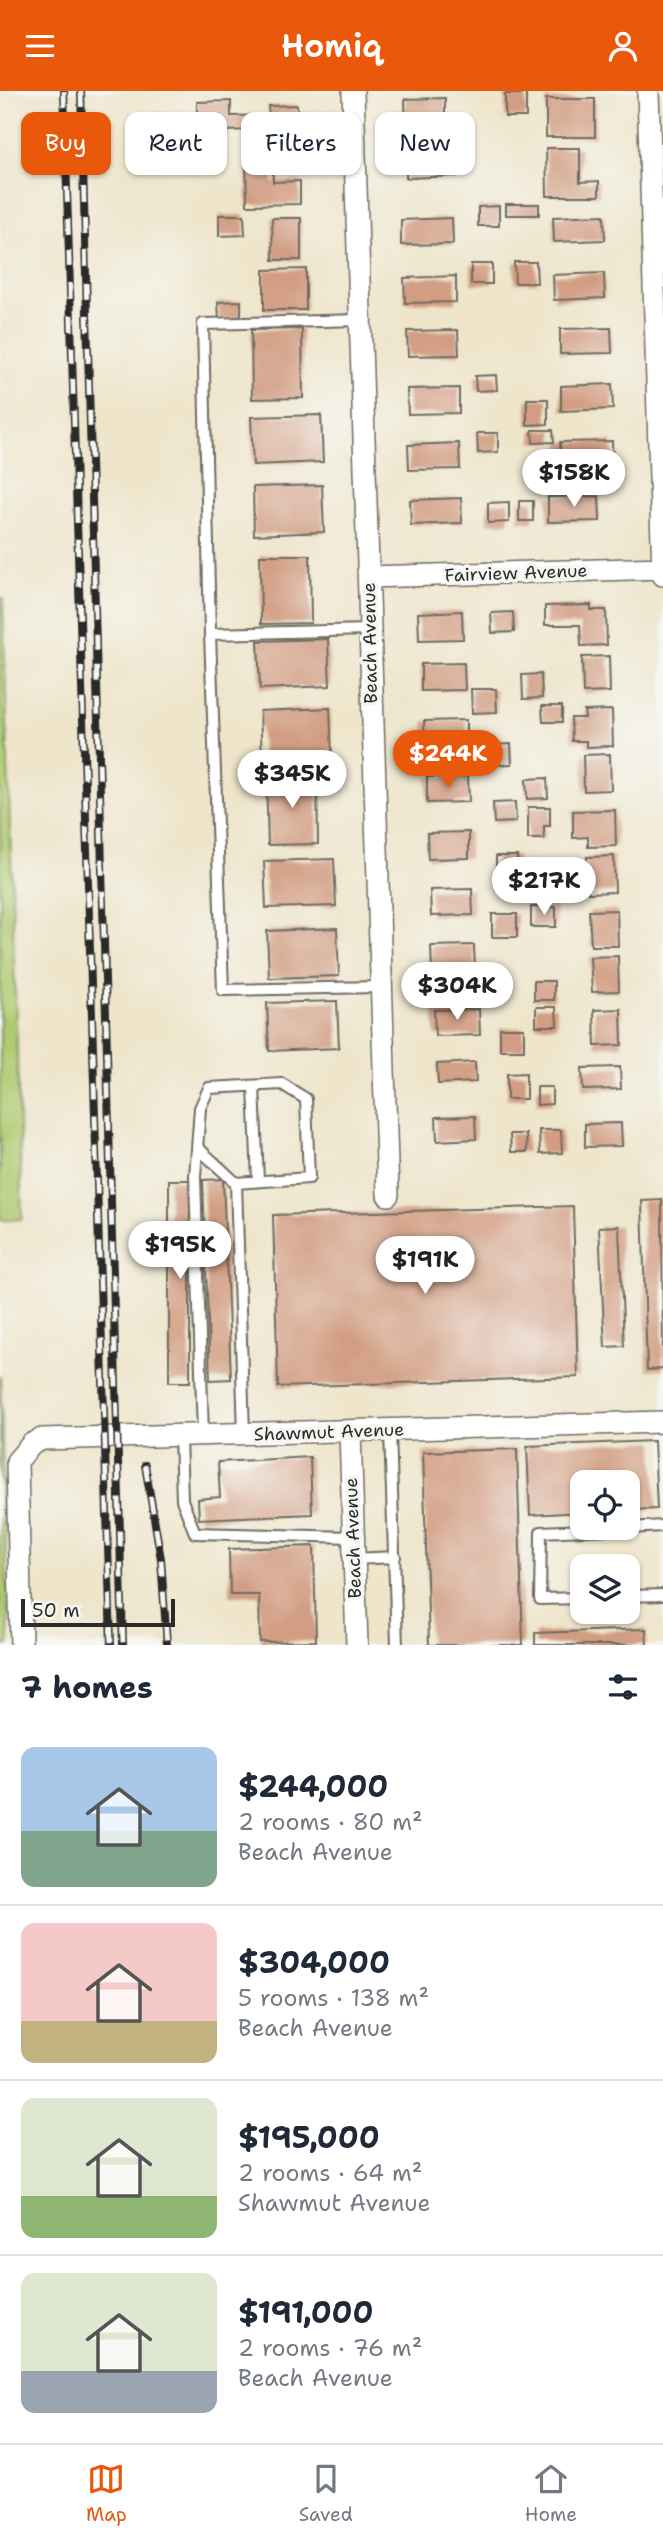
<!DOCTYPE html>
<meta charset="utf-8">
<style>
:root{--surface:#fff;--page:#f6f6f7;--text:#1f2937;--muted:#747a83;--line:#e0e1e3;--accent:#ea580c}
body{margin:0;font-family:"Shantell Sans",sans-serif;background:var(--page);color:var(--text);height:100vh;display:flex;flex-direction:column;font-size:26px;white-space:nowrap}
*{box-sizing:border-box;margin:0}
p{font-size:23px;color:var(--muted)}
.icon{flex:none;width:38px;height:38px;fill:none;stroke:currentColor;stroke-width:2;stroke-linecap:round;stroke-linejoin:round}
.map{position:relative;height:1554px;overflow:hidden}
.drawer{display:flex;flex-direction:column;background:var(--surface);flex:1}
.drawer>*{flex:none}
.banner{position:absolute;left:21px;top:21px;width:621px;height:63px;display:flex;gap:14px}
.tools{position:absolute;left:570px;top:1379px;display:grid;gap:14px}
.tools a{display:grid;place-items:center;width:70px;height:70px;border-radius:14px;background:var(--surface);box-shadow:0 2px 5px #0004;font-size:35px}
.scale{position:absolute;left:21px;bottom:18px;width:154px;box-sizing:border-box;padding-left:7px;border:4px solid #2b2b2b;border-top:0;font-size:19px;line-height:24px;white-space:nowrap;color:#2b2b2b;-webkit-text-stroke:5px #f6f6f2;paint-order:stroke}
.price{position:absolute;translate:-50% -60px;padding:0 16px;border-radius:24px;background:#fff;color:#222;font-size:23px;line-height:46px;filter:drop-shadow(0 2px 4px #0008)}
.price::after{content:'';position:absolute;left:50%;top:42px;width:21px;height:16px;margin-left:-10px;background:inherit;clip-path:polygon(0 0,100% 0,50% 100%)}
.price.selected{background:var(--accent);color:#fff}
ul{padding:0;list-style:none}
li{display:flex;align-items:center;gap:21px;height:175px;padding:0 21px}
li+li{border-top:2px solid var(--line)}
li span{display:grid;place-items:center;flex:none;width:196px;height:140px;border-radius:14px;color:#555}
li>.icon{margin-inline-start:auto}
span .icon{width:84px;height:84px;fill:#fffc;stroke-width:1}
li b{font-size:30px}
h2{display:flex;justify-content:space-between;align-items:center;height:84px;padding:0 21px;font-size:30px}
.pill{padding:0 24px;border-radius:14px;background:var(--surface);box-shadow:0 2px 5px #0004;font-size:24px;line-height:63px}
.pill.selected{background:var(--accent);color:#fff}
header{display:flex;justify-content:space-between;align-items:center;height:91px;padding:0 21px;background:var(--accent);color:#fff;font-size:32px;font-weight:600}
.tab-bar{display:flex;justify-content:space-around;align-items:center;height:98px;border-top:2px solid var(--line);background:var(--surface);font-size:19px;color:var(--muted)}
.tab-bar a{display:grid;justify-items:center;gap:4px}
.tab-bar .selected{color:var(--accent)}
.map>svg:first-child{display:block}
.green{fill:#afcb71;stroke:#6d7b4e;stroke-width:2}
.building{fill:#d29d82}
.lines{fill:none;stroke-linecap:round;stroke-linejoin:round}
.lane-casing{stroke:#6f6c63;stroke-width:14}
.street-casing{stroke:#6f6c63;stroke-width:24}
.lane{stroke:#fff;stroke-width:10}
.street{stroke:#fff;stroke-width:21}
.rail-casing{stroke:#2b2b2b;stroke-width:8}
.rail{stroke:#f6f6f2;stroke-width:5;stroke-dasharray:16;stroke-linecap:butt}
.labels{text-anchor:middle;stroke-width:7;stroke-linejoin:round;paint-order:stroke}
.street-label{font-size:18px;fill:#2b2b2b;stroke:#f6f6f2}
</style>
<header><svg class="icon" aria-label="menu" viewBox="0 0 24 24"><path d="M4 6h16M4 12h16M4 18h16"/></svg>Homiq<svg class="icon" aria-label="person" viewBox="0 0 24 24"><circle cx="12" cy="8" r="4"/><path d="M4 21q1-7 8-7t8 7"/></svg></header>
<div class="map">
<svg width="663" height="1554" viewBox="0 0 663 1554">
<rect width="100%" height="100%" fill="#f6f6f2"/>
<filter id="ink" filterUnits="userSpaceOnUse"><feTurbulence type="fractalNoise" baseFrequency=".0143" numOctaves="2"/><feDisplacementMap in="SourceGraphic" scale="14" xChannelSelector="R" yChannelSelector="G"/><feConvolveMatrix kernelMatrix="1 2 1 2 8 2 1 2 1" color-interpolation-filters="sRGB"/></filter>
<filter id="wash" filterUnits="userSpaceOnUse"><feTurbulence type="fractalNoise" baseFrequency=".00686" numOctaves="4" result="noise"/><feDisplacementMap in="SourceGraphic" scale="28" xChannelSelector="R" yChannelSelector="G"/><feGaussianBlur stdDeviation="1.57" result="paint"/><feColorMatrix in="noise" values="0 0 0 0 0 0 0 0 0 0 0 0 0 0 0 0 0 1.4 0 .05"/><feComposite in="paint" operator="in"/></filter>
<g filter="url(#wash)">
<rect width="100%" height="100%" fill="#eee5cb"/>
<path class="green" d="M 0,507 L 3,507 L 22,1128 L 0,1129 Z
M 0,1285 L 9,1554 L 0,1554 Z"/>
<g id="blocks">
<path class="building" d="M 505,3 L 526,3 L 526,26 L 505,26 Z
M 445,7 L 445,31 L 428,31 L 429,50 L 406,51 L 405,8 Z
M 546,8 L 595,8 L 595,46 L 546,46 Z
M 231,10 L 231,25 L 269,24 L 268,15 L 297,14 L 299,57 L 254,58 L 253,39 L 223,40 L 223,34 L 197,35 L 197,11 Z
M 546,57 L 580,57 L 580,91 L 599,90 L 599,105 L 547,105 Z
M 457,60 L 458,85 L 406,87 L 406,62 Z
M 272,67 L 273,91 L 300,90 L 300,113 L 247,114 L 246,68 Z
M 506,113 L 539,113 L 539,124 L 506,124 Z
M 499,115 L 499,135 L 478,135 L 478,116 Z
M 219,124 L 244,124 L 245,144 L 219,145 Z
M 604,124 L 605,149 L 554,151 L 553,126 Z
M 272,127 L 301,127 L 301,169 L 273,169 Z
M 452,127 L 453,153 L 401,154 L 401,129 Z
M 514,171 L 536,171 L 537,192 L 515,192 Z
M 471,173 L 492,173 L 492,193 L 471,193 Z
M 306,178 L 306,219 L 264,219 L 264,179 Z
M 604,182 L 605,207 L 554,209 L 553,184 Z
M 456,185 L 456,211 L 405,212 L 404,187 Z
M 241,210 L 241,228 L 219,229 L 218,211 Z
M 611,237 L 612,262 L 560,263 L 560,238 Z
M 302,238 L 303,307 L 252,308 L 251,239 Z
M 458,239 L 459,264 L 408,265 L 407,240 Z
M 496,284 L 497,299 L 476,300 L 475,285 Z
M 612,293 L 613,318 L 561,320 L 561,295 Z
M 459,297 L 459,322 L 408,323 L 407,298 Z
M 527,308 L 548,308 L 548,333 L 527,334 Z
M 321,324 L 323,371 L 253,374 L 251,326 Z
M 532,339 L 553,339 L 554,351 L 533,352 Z
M 477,342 L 498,342 L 498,361 L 478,362 Z
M 612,350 L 613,375 L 561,376 L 560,351 Z
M 459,352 L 460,378 L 409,379 L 408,354 Z
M 322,394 L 324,441 L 254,444 L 253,396 Z
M 599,405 L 600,430 L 548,431 L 548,406 Z
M 461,407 L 462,432 L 411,434 L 410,409 Z
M 519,410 L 533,410 L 533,430 L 519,430 Z
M 509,411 L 509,431 L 488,432 L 488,412 Z
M 260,464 L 310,464 L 311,532 L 261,533 Z
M 591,514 L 591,519 L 606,519 L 607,554 L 581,555 L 580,534 L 545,534 L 545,515 Z
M 462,520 L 463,548 L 419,549 L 418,522 Z
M 513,521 L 514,541 L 492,542 L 491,522 Z
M 328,548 L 330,595 L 260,598 L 258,550 Z
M 609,565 L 610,601 L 583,602 L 582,566 Z
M 464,572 L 465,599 L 421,600 L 421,573 Z
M 541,583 L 542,607 L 523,608 L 522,584 Z
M 471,598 L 496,598 L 497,621 L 472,622 Z
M 542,615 L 562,615 L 562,631 L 543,631 Z
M 330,617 L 332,665 L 262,667 L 260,620 Z
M 612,619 L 613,655 L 586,656 L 586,650 L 572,650 L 571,627 L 585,627 L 584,620 Z
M 466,629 L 466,655 L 425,656 L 424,630 Z
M 511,653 L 512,673 L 490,674 L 489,654 Z
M 610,663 L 611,699 L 584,700 L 583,664 Z
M 317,684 L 318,753 L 268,754 L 266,685 Z
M 468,685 L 469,711 L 427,712 L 427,686 Z
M 547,687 L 548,707 L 527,708 L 526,688 Z
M 515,711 L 516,731 L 494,732 L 493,712 Z
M 528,716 L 550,716 L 550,735 L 544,735 L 544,748 L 528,748 Z
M 615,719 L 616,755 L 588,756 L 588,746 L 573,747 L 573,720 Z
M 469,741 L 469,767 L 428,768 L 427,742 Z
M 496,765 L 517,765 L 518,785 L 496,785 Z
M 614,765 L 615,801 L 588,802 L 587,766 Z
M 334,768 L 336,815 L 266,817 L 264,770 Z
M 535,788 L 557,788 L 557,807 L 535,807 Z
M 472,798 L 473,824 L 431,825 L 430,799 Z
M 531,816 L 556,816 L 556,836 L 531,836 Z
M 617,819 L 618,855 L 591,855 L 589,820 Z
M 492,823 L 517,823 L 517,846 L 492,846 Z
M 337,837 L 339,885 L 269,887 L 267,840 Z
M 474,854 L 475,878 L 488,877 L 489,897 L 454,898 L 453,881 L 432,881 L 431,855 Z
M 618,865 L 619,900 L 592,901 L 590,866 Z
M 534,890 L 554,890 L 554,909 L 534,909 Z
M 337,910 L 339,957 L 269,960 L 267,912 Z
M 536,916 L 556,916 L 557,935 L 536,935 Z
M 479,918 L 480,944 L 435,945 L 434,919 Z
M 621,918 L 622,954 L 595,955 L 594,919 Z
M 500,937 L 524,937 L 524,959 L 500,959 Z
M 475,971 L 476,991 L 438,993 L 437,973 Z
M 620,976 L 621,998 L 583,999 L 582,977 Z
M 526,982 L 526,1008 L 507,1008 L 507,983 Z
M 537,996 L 552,996 L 552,1013 L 537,1014 Z
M 475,1025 L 476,1048 L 437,1050 L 436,1026 Z
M 621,1032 L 622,1055 L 585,1056 L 585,1033 Z
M 539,1039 L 561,1039 L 562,1062 L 540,1063 Z
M 510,1043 L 526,1043 L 527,1061 L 511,1061 Z
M 223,1088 L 231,1288 L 210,1289 L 203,1089 Z
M 169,1089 L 190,1089 L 190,1291 L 169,1291 Z
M 662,1109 L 663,1278 L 647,1279 L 642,1110 Z
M 573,1115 L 578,1286 L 278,1296 L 273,1124 Z
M 619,1135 L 624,1255 L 605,1256 L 599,1136 Z
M 654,1350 L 657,1418 L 628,1419 L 628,1391 L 583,1391 L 583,1421 L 530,1424 L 527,1355 Z
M 517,1358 L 523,1554 L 429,1554 L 423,1361 Z
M 310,1366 L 312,1423 L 199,1428 L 198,1408 L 220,1406 L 218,1371 Z
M 314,1455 L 316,1550 L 260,1551 L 259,1504 L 230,1504 L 229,1458 Z
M 646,1538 L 647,1554 L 535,1554 L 535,1542 Z"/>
</g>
</g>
<g filter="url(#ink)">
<use href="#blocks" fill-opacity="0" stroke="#6f6c63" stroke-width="2"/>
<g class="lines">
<g class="lane-casing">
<path id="lane" d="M 360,229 L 203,233 L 210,543 L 223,899 L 380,896
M 210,543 L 370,539
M 254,995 L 258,1090
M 197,1056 L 236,1092 L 244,1343
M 390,1340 L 397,1554
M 203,1344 L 195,1085 L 200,1017 L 209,997 L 282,993 L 306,1008 L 309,1087 L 236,1092
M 180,1345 L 182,1409 L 195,1442 L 353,1446
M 628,1437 L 663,1435
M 354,1468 L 395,1466
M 628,1505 L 663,1504
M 583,1507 L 540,1508 L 541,1441 L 628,1437"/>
</g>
<g class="street-casing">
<path id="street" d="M 353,0 L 388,1104
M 648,0 L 663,484
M 369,486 L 663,477
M 350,1341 L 357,1554
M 21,1554 L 17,1370 L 32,1353 L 42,1348 L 663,1331"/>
</g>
<use href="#lane" class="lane"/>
<use href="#street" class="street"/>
<g class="rail-casing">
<path id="rail" d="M 64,0 L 111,1554
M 81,0 L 123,1554
M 145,1374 L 161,1468 L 167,1554"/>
</g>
<use href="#rail" class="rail"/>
</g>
</g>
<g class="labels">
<g class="street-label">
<text transform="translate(516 482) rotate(-2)" y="6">Fairview Avenue</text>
<text transform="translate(370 552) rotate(-91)" y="6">Beach Avenue</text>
<text transform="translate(329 1341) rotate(-2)" y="6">Shawmut Avenue</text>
<text transform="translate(353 1447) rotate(-92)" y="6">Beach Avenue</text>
</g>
</g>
</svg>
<div class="tools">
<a><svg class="icon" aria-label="locate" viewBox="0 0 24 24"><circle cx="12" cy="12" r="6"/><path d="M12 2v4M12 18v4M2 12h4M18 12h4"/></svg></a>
<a><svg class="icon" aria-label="layers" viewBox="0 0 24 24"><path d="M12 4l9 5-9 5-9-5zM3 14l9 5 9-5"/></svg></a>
</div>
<div class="scale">50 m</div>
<b class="price" style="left:574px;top:418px">$158K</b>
<b class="price selected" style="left:448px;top:699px">$244K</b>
<b class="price" style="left:292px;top:719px">$345K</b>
<b class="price" style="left:544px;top:826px">$217K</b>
<b class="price" style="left:457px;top:931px">$304K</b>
<b class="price" style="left:180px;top:1190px">$195K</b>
<b class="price" style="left:425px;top:1205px">$191K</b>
<div class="banner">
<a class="pill selected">Buy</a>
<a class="pill">Rent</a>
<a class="pill">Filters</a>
<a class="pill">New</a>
</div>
</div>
<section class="drawer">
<h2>7 homes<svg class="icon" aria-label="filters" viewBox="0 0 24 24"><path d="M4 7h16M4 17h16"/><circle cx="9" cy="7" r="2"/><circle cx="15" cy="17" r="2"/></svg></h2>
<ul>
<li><span style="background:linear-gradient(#a9c7e8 60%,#7fa58c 0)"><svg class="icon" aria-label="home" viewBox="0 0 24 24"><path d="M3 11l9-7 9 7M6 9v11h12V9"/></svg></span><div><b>$244,000</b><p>2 rooms · 80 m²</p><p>Beach Avenue</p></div></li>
<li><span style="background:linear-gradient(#f6c9c9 70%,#c2b280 0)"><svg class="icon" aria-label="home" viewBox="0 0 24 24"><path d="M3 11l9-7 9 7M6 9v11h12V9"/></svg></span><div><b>$304,000</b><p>5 rooms · 138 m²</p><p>Beach Avenue</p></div></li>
<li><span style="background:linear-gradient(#dfe7d0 70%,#8fb573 0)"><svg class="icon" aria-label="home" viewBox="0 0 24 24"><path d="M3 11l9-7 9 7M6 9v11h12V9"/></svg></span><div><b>$195,000</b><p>2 rooms · 64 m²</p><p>Shawmut Avenue</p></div></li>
<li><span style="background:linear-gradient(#dfe7d0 70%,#9aa5b1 0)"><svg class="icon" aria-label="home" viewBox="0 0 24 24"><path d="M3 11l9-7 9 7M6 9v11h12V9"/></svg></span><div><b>$191,000</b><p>2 rooms · 76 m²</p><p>Beach Avenue</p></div></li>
</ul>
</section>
<nav class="tab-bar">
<a class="selected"><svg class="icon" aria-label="map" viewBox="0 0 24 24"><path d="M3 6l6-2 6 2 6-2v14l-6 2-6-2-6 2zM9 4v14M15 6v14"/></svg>Map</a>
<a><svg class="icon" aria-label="saved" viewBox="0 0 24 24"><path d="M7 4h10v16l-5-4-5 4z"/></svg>Saved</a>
<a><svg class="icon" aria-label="home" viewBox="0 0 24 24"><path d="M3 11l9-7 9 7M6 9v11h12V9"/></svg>Home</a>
</nav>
